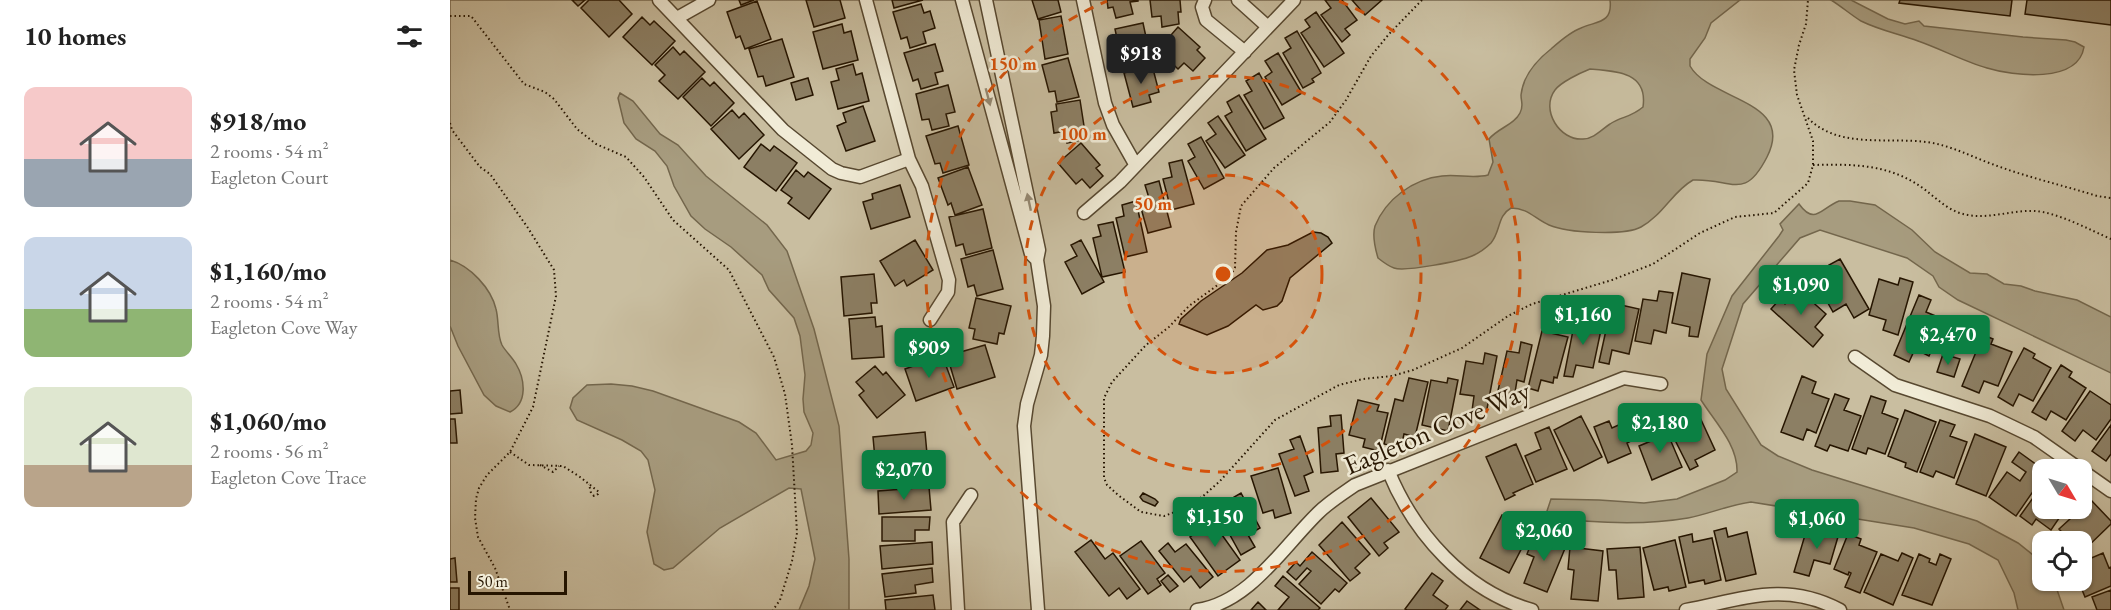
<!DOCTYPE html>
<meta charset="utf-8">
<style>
:root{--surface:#fff;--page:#f6f6f6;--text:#222;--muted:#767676;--accent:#0b8043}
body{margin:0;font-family:"EB Garamond",serif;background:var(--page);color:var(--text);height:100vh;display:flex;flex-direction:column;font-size:22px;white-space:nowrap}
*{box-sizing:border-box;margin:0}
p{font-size:20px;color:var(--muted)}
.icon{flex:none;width:33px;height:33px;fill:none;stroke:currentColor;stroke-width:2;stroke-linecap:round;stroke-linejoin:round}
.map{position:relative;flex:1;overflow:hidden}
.drawer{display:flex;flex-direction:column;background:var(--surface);width:450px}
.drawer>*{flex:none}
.needle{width:39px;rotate:128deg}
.buttons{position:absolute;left:1582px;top:459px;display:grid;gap:12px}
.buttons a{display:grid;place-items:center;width:60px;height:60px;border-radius:12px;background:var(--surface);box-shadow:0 2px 4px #0004;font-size:30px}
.scale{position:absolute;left:18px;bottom:15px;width:99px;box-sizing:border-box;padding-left:6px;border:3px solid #261500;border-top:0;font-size:16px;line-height:21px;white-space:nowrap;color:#261500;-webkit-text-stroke:4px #f1ecd7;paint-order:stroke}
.price{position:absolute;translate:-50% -51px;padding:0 14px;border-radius:6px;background:var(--accent);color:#fff;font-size:20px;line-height:39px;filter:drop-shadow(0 2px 3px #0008)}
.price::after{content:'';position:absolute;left:50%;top:36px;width:18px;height:14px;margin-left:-9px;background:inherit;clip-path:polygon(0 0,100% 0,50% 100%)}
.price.on{background:#222;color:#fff}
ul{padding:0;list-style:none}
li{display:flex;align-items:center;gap:18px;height:150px;padding:0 24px}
li span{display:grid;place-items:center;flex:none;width:168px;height:120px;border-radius:12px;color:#555}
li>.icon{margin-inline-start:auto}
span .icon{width:72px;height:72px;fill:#fffc;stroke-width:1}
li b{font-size:26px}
h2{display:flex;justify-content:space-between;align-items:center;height:72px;padding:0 24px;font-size:26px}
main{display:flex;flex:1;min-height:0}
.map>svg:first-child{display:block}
.green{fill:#c9bea0;stroke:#786a50;stroke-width:1.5;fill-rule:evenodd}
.water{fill:#a79c7f;stroke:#73664c;stroke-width:1.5;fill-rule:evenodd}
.building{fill:#8c7f64;stroke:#261500;stroke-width:1.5}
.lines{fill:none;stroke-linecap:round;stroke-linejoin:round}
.minor-casing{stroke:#574830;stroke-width:15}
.path{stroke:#261500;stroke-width:2;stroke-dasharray:1.5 3;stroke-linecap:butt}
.minor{stroke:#f1ecd7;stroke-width:12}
.oneway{fill:#968b76}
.ring{fill:none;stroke:#d5520b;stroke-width:3;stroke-dasharray:10 8}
.labels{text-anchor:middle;stroke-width:5;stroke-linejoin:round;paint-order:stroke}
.street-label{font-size:27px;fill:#261500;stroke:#f1ecd7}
.centre{fill:#d5520b;stroke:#f1ecd7;stroke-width:3}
.ring-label{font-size:18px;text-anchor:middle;font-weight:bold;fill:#d5520b;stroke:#f1ecd7;stroke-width:5;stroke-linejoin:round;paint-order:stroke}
</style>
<main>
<section class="drawer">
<h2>10 homes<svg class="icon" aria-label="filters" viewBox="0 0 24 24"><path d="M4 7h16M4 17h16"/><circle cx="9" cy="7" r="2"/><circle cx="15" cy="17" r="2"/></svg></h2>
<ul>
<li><span style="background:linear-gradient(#f6c9c9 60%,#9aa5b1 0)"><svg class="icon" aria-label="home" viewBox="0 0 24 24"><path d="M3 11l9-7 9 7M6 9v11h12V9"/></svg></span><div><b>$918/mo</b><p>2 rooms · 54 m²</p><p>Eagleton Court</p></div></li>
<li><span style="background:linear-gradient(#c9d6e8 60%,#8fb573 0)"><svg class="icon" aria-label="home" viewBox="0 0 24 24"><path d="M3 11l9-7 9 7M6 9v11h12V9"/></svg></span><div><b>$1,160/mo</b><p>2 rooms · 54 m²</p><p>Eagleton Cove Way</p></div></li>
<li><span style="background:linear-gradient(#dfe7d0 65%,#b9a48a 0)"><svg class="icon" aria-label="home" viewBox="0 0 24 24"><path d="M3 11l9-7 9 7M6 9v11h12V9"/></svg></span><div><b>$1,060/mo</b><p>2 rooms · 56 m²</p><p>Eagleton Cove Trace</p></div></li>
</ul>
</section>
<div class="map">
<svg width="1661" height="610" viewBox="0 0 1661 610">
<rect width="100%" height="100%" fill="#eae1c1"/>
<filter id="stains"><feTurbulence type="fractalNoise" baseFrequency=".00333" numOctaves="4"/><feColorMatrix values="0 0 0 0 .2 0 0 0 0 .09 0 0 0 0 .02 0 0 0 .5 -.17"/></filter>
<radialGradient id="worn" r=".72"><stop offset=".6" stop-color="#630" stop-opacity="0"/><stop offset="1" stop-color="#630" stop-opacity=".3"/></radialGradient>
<path class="green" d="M 0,0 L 1661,0 L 1661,610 L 0,610 ZM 1593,470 L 1632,470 L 1632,508 L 1593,508 ZM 1593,542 L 1632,542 L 1632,580 L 1593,580 Z"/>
<path class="water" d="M 1160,0 L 1290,0 L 1261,23 L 1255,38 L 1240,59 L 1240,66 C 1260,101 1346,100 1317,157 C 1294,202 1282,178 1243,180 C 1223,191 1213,215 1191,227 C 1174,236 1118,233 1099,225 C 1085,219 1078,208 1061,208 C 1047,216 1051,231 1041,243 C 1036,248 1029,253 1022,256 C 1011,261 955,272 944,268 C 938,266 933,262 928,258 C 925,248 922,236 925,226 C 936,199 963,179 992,176 C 1008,174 1023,179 1038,175 L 1043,162 L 1039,139 C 1048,128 1064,125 1070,113 C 1074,106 1071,102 1071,95 C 1073,76 1087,60 1101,49 C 1110,41 1120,32 1131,28 C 1146,21 1163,24 1160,0 ZM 1140,69 C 1166,71 1198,72 1193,107 C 1180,118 1172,116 1160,124 C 1152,129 1144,139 1133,139 C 1110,141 1090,110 1105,90 C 1111,82 1130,73 1140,69 Z
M 1381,0 L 1401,0 L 1438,19 L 1455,24 L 1469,21 L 1474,26 L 1573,37 L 1616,40 L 1625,42 L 1634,47 C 1628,84 1563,76 1537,68 C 1513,61 1491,49 1468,41 C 1449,34 1429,30 1411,21 C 1401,15 1391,6 1381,0 Z
M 170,93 L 183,101 L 210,134 L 228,145 L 256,176 L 317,225 L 337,251 L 364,329 L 389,426 L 399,559 L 399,610 L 349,610 L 359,586 L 365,559 L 351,489 L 339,488 L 270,528 L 223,568 L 214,570 L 204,564 L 197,532 L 205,490 L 198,460 L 191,451 L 172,440 L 127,420 L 120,408 L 123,398 L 137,385 L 161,384 L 182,386 L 203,391 L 289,422 L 306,433 L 326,460 L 356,451 L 361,445 L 363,433 L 354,412 L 353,399 L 355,375 L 350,336 L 344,318 L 319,290 L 312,275 L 281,247 L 255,229 L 241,216 L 224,186 L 217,166 L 205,151 L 186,139 L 174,123 L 168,98 Z
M 1389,201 L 1400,201 L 1425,205 L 1462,230 L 1485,252 L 1520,273 L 1537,274 L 1554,284 L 1571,286 L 1585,291 L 1627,300 L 1661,317 L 1661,373 L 1508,300 L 1489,287 L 1483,276 L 1457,258 L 1370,230 L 1350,238 L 1293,304 L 1272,369 L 1276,389 L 1311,445 L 1328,456 L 1362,470 L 1527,521 L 1568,543 L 1593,563 L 1593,580 L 1604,581 L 1614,610 L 1568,610 L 1564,593 L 1548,560 L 1519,544 L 1464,528 L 1301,502 C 1279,505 1259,514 1238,518 C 1191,526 1142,523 1095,517 L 1101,499 L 1149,500 L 1194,503 L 1227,499 L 1275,480 L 1287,472 C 1288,445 1265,422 1251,400 L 1257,354 L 1282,296 L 1329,236 L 1333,230 L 1330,224 L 1349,204 C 1365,226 1371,208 1389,201 Z
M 0,260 C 20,266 41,288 46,309 C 49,320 47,335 52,345 C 56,352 62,357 66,364 C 75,379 78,403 60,412 L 46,406 L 34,395 L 8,346 L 0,326 Z"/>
<path class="building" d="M 122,0 L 135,0 L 128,6 Z
M 139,0 L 169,0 L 182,14 L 159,37 L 131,8 Z
M 289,0 L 304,0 L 291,5 Z
M 356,0 L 390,0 L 395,18 L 364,27 Z
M 442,0 L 473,0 L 444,8 Z
M 582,0 L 608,0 L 611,12 L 588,19 Z
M 657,0 L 688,0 L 688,1 L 680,2 L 683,14 L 666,18 L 663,7 L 658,8 Z
M 700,0 L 730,0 L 731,12 L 728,12 L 729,24 L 712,27 L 711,16 L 702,17 Z
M 875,0 L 892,0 L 907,20 L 895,29 L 900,35 L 892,42 L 871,15 L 881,8 Z
M 902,0 L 932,0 L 915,15 Z
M 1450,0 L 1562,0 L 1560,16 L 1449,3 Z
M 1577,0 L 1661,0 L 1661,25 L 1575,14 Z
M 307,1 L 321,39 L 295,49 L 290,36 L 286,38 L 277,12 Z
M 471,4 L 474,13 L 480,11 L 485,28 L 473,32 L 476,43 L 460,48 L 457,37 L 451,39 L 443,12 Z
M 866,12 L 894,53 L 874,67 L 851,33 L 860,27 L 855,20 Z
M 611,16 L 618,54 L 595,59 L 589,20 Z
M 192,17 L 200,25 L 204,21 L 225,41 L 202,65 L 173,37 Z
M 693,23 L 699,51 L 691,52 L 693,64 L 673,68 L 665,29 Z
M 392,24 L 394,33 L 401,31 L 408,60 L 373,69 L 363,32 Z
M 728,27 L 750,47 L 747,50 L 755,58 L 743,71 L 734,63 L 728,69 L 708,50 Z
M 847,31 L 871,73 L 862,79 L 864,82 L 853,88 L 833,53 L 841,48 L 835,38 Z
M 332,39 L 344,77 L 316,86 L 313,76 L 308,77 L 299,49 Z
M 485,44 L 493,71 L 485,73 L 488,84 L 471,89 L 468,79 L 463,81 L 454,53 Z
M 223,47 L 230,55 L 234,51 L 255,72 L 228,99 L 209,81 L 215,75 L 205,65 Z
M 828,53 L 852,93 L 832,105 L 815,77 L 822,72 L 815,61 Z
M 618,58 L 629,97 L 607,102 L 605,91 L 599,92 L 592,65 Z
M 403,64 L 406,75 L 412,73 L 419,101 L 388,109 L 381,82 L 389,80 L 386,69 Z
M 702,65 L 709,92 L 699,95 L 701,102 L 683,107 L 674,73 Z
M 809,73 L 834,118 L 814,129 L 794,95 L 802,91 L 796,81 Z
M 252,78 L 260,86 L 264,82 L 284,103 L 261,126 L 233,97 Z
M 358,78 L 363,95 L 346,100 L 341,83 Z
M 498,85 L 505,112 L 496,114 L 499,126 L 482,130 L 479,119 L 472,120 L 466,94 Z
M 789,95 L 816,139 L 796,151 L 775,116 L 782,112 L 777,102 Z
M 630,100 L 636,139 L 617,143 L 615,131 L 604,133 L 601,112 L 607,111 L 606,104 Z
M 413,106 L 425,141 L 396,151 L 387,126 L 396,122 L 393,113 Z
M 282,110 L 289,118 L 294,113 L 314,135 L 289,159 L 261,129 Z
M 768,116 L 795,155 L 775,168 L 756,141 L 766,134 L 758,123 Z
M 508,126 L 519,165 L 493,173 L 490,163 L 485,164 L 476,136 Z
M 751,137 L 774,178 L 754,189 L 738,161 L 745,157 L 738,144 Z
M 631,143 L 650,165 L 646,168 L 653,176 L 640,188 L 632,179 L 626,184 L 608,163 Z
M 311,144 L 320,151 L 324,146 L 347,163 L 326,191 L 294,167 Z
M 732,160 L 744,204 L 721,210 L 713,179 L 722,177 L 719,163 Z
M 518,167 L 532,205 L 505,215 L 501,203 L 498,205 L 488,178 Z
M 346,170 L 354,177 L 358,172 L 381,189 L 359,219 L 338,203 L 342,198 L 331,190 Z
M 709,181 L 721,227 L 698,233 L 689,201 L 699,198 L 695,185 Z
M 450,185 L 460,217 L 421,229 L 413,202 L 423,199 L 422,194 Z
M 686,201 L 697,252 L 675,257 L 666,218 L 674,216 L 672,205 Z
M 533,209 L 542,248 L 516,255 L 513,244 L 506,246 L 499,217 Z
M 663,222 L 675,272 L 652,277 L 643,238 L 651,236 L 648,225 Z
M 863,232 L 871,233 L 878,237 L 882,243 L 840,278 L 832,301 L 827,306 L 813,310 L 806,305 L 778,326 L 757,335 L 729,324 L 731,319 L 751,301 L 792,273 L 817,250 L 838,245 Z
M 465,240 L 483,270 L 457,286 L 454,280 L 445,286 L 430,261 Z
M 631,240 L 654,282 L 632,294 L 615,262 L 627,256 L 621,245 Z
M 543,250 L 553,289 L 527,296 L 524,285 L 518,287 L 511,259 Z
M 1390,259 L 1419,309 L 1404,318 L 1396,304 L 1383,312 L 1365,280 L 1382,270 L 1379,265 Z
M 1232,273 L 1260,279 L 1248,337 L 1239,336 L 1240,327 L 1222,323 Z
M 424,274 L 427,303 L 421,303 L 422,313 L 394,316 L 391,277 Z
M 1450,278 L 1463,282 L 1448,335 L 1433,330 L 1436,320 L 1419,315 L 1429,279 L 1448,285 Z
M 1348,289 L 1376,314 L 1365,327 L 1373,335 L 1363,347 L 1321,309 L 1330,299 L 1335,304 Z
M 1209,291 L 1223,293 L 1216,333 L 1204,330 L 1201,344 L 1185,341 L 1193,299 L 1207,301 Z
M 1469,295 L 1481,300 L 1476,312 L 1495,320 L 1479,356 L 1465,349 L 1459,362 L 1444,355 Z
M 526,298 L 561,306 L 554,334 L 549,333 L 547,344 L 523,339 L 525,329 L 519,328 Z
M 1162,303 L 1189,309 L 1179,354 L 1162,350 L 1159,364 L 1149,362 Z
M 425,317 L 426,327 L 432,326 L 434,357 L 402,359 L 399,319 Z
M 1125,320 L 1152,325 L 1143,368 L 1126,365 L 1123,377 L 1114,376 Z
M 1092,331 L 1118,337 L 1107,378 L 1104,377 L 1103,383 L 1091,380 L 1088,391 L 1078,388 Z
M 1533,335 L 1543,339 L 1541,344 L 1562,352 L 1548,386 L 1534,381 L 1529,393 L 1512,386 Z
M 1071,342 L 1082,345 L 1074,382 L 1067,380 L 1064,399 L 1047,395 L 1057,351 L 1069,353 Z
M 535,345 L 545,377 L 507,389 L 499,362 L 509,359 L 507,353 Z
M 1574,348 L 1585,354 L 1583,358 L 1601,368 L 1583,401 L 1569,394 L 1563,406 L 1548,397 Z
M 1035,353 L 1047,356 L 1036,414 L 1022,411 L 1024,396 L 1010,394 L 1016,361 L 1033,364 Z
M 1493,354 L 1510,359 L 1504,377 L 1487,372 Z
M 483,359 L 485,366 L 495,363 L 504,387 L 466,401 L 455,369 Z
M 1611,365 L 1622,372 L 1619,377 L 1636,388 L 1616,420 L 1601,411 L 1596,420 L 1582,412 Z
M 425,366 L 433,375 L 436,372 L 455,395 L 427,418 L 409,395 L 414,391 L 406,382 Z
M 1352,376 L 1366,382 L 1362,393 L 1379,399 L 1366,433 L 1357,429 L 1353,440 L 1331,432 Z
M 959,378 L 978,382 L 965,437 L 954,434 L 951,448 L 934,444 L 945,399 L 953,401 Z
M 998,378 L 1008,380 L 998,431 L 972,425 L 981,380 L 997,383 Z
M 10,390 L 12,413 L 0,414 L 0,391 Z
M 1640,391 L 1661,405 L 1661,419 L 1646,440 L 1633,430 L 1625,441 L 1612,431 Z
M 1385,394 L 1399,399 L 1394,410 L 1411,416 L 1398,451 L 1380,445 L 1377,451 L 1365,446 Z
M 1421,396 L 1436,401 L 1432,413 L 1448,419 L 1435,454 L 1418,448 L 1416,454 L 1402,449 Z
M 908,400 L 929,405 L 927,411 L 938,413 L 929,451 L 913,447 L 915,439 L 899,435 Z
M 1455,410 L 1486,422 L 1467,472 L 1455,467 L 1456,463 L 1438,456 Z
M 1247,411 L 1265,450 L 1245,460 L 1248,466 L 1240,470 L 1218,426 Z
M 891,415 L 894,453 L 886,454 L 888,471 L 871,473 L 868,428 L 881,426 L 880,416 Z
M 1131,416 L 1152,457 L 1124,471 L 1104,430 Z
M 0,419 L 5,419 L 7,443 L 0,443 Z
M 1490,420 L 1505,425 L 1500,436 L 1517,442 L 1504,478 L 1486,471 L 1483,477 L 1470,472 Z
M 1159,421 L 1162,428 L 1173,423 L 1181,441 L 1177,443 L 1181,453 L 1158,463 L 1144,427 Z
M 1214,425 L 1232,467 L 1202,480 L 1189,446 L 1201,441 L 1197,432 Z
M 1661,425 L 1661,454 L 1656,461 L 1642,451 Z
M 1099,427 L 1117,469 L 1086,482 L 1075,456 L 1091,449 L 1085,433 Z
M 475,432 L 477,454 L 425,459 L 423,437 Z
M 1525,434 L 1556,447 L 1536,496 L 1506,484 Z
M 850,436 L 863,472 L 854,476 L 859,491 L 845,496 L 829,454 L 844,449 L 840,440 Z
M 1066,444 L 1083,484 L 1063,493 L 1065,495 L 1055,500 L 1036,457 Z
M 1569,452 L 1594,470 L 1593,477 L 1566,516 L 1539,497 L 1557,472 L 1570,481 L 1576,472 L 1562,462 Z
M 477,461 L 478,475 L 460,476 L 460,485 L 422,487 L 422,476 L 427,476 L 427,463 Z
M 828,468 L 841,513 L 825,518 L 823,510 L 813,513 L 801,476 Z
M 1593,484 L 1593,508 L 1616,508 L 1601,530 L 1586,519 L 1582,525 L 1570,516 Z
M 479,487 L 481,510 L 429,514 L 428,491 Z
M 693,493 L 705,499 L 708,502 L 705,506 L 693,501 L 690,497 Z
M 791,493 L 810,528 L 798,535 L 805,547 L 791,555 L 770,517 L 784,509 L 779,500 Z
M 921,498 L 949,532 L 934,543 L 938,548 L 929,556 L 898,517 Z
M 1640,499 L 1661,521 L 1661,524 L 1632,552 L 1632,542 L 1621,542 L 1609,529 L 1632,508 Z
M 1052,515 L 1064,521 L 1061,527 L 1078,536 L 1059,573 L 1030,558 Z
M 432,517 L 480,517 L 479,530 L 465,530 L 465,541 L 432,541 Z
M 762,521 L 790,560 L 768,576 L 740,537 Z
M 892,522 L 920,554 L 905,568 L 910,573 L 900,581 L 869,545 Z
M 1377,526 L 1390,530 L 1380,564 L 1364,560 L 1359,576 L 1344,572 L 1355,535 L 1361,536 L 1363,530 L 1375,533 Z
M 1276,528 L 1278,537 L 1297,532 L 1306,574 L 1276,581 L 1264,531 Z
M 1085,534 L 1116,546 L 1097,592 L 1074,583 L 1084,557 L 1077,554 Z
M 1242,534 L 1243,542 L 1262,538 L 1271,580 L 1255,584 L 1254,580 L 1239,583 L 1229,537 Z
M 1398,534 L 1411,539 L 1409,545 L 1427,552 L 1410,593 L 1395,587 L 1401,573 L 1399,572 L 1398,575 L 1384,569 Z
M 641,540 L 655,559 L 663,553 L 690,589 L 677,599 L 669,588 L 659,596 L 625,552 Z
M 1225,540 L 1236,587 L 1219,591 L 1218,587 L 1204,590 L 1193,548 Z
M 691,541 L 715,573 L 707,579 L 711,585 L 698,594 L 670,556 Z
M 482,542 L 483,564 L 432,569 L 430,546 Z
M 718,543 L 725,552 L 736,544 L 763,577 L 750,588 L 741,576 L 734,582 L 709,551 Z
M 1120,547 L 1153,551 L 1148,601 L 1121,599 L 1124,570 L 1118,569 Z
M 1190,547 L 1194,597 L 1168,599 L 1166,570 L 1159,570 L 1157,549 Z
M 862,552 L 897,583 L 889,592 L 885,589 L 871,604 L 849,584 L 861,571 L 857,568 L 846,580 L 837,572 L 846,562 L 850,566 Z
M 1452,553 L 1463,558 L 1443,605 L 1414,592 L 1431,554 L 1448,561 Z
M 1653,553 L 1659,568 L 1661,567 L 1661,586 L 1635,597 L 1628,580 L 1632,580 L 1632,562 Z
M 1469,554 L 1480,559 L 1479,562 L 1486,565 L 1490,554 L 1501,559 L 1482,605 L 1452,595 Z
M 5,558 L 7,582 L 0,582 L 0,559 Z
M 482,568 L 483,582 L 465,585 L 466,593 L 435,597 L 432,574 Z
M 982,573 L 993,581 L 983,595 L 998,606 L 995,610 L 957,610 L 955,609 Z
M 718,575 L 728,586 L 720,592 L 711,581 Z
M 833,576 L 870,608 L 868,610 L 828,610 L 839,597 L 825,586 Z
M 0,588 L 9,588 L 9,610 L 0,610 Z
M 1661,590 L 1661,610 L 1647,610 L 1642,597 Z
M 483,595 L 485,610 L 436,610 L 435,600 Z
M 1017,601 L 1030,610 L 1010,610 Z
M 808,602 L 816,610 L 801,610 Z"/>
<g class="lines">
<g class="minor-casing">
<path id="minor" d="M 209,0 L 333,130 L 382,169 L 391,173 L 410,177 L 459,159
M 416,0 L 459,159 L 472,186 L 499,280 L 498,292 L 480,320
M 512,0 L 581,254 L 587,260
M 536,0 L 589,250 L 587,260 L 594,306 L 593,336 L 591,355 L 577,404 L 574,426 L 588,610
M 633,0 L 655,103 L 663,125 L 685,164
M 755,0 L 752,7 L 756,20 L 795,52
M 788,0 L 818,27
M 227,18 L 259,0
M 634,213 L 670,182 L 844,0
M 1405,357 L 1445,385 L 1540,416 L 1584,437 L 1661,491
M 938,470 C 964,534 1015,591 1082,610
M 508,610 L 503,522 L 521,495
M 747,610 C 799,603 833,547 868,513 C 879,502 892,494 905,485 L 1174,378 L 1211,384
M 1236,610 C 1294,599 1335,581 1390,610"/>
</g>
<path class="path" d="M 972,0 L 939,34 L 921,56 L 896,100 L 880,122 L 824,168 L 791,206 L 786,232 L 785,268 L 780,276 L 739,306 L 719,327 L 696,345 L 662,382 L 654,398 L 654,478 L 657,485 L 668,495 L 691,512 L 714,516 L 725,512 L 752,497 L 770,481 L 825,420 L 889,385 L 913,379 L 942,376 L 963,370 L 1012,348 L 1058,316 L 1082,304 L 1162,280 L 1203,264 L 1250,233 L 1285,217 L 1324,213 L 1358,183 L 1363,165 L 1363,141 L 1347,95 L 1344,70 L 1349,45 L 1356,24 L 1358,0
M 0,16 L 21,16 L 74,84 L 95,92 L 104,99 L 127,129 L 146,144 L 176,157 L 194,177 L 223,220 L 279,270 L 324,357 L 335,394 L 342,445 L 347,533 L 342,561 L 330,600 L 323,610
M 1358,118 C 1388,149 1437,137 1476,142 C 1500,145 1520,156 1542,164 C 1576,177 1612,185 1647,196 L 1661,198
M 0,123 L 2,130 L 30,167 L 40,174 L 78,228 L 104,270 L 106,296 L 83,407 L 60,452 L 37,475 L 29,488 L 26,499 L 25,518 L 28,537 L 45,568 L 60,610
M 1363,165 C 1399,164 1434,164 1465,183 C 1479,191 1492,206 1507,212 C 1533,222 1558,210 1584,211 C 1607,212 1640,230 1661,239
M 60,452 L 79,465 L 113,466 L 130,477 L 149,492 L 148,494 L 144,496 L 141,493 L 139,484
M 90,465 L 103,472 L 109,466"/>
<use href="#minor" class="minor"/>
</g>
<defs><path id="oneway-solid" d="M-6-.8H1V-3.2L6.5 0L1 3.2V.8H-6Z" transform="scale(1.5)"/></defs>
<g class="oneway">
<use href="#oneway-solid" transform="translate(538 97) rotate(75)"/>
<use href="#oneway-solid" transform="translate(579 202) rotate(-102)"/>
</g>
<circle cx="773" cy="274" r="99" fill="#d5520b" fill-opacity=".12"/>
<g class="ring">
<circle cx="773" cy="274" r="99"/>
<circle cx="773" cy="274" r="198"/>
<path d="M889 1A297 297 0 1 1 657 1"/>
</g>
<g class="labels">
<g class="street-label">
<text transform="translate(987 428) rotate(-23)" y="9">Eagleton Cove Way</text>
</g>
</g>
<circle cx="773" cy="274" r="9" class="centre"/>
<g class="ring-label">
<text x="563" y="70">150 m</text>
<text x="633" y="140">100 m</text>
<text x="703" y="210">50 m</text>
</g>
<rect width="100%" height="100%" filter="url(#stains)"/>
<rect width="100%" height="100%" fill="url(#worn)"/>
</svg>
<div class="buttons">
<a><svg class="needle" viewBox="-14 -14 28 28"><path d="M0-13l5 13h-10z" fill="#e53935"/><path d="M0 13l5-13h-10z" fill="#767676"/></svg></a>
<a><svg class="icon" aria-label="locate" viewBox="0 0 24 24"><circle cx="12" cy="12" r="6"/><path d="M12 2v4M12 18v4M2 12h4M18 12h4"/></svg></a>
</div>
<div class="scale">50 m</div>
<b class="price on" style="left:691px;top:85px">$918</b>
<b class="price" style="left:1351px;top:316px">$1,090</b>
<b class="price" style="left:1133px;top:346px">$1,160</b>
<b class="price" style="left:1498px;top:366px">$2,470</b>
<b class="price" style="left:479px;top:379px">$909</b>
<b class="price" style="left:1210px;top:454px">$2,180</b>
<b class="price" style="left:454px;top:501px">$2,070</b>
<b class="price" style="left:765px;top:548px">$1,150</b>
<b class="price" style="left:1367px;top:550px">$1,060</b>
<b class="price" style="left:1094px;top:562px">$2,060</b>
</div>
</main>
